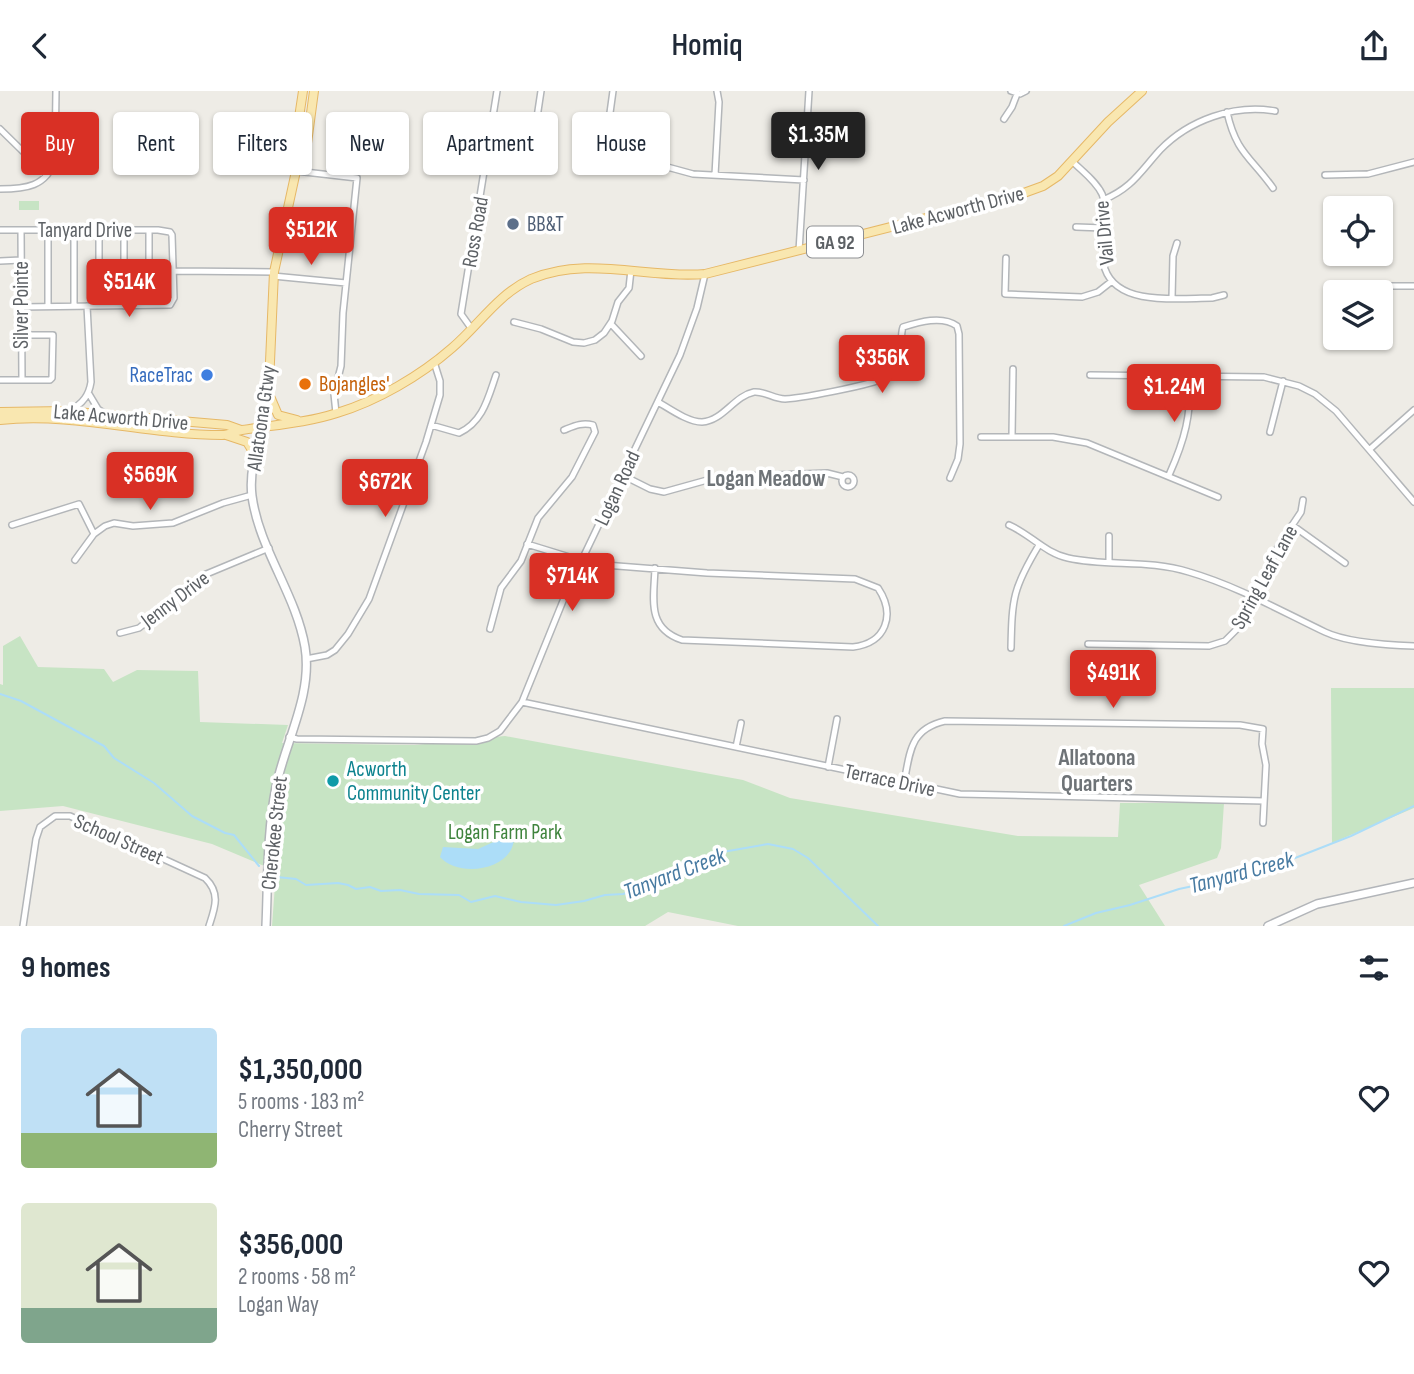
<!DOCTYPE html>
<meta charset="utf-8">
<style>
:root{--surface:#fff;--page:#f6f6f7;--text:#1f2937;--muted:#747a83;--accent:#d93025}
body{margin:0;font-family:"Sofia Sans Condensed",sans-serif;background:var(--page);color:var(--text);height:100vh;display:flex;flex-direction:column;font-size:26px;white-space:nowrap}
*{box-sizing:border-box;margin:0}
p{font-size:23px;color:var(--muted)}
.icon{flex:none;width:38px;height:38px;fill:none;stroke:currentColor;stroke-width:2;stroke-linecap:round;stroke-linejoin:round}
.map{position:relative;height:835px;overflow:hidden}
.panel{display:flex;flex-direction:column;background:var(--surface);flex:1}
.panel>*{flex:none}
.hud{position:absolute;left:21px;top:21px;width:700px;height:63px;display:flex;gap:14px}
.tools{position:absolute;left:1323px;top:105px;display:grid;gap:14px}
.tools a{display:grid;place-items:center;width:70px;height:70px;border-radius:7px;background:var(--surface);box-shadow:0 2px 5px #0004;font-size:35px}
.price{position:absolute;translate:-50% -60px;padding:0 16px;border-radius:7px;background:var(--accent);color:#fff;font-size:23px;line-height:46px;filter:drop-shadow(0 2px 4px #0008)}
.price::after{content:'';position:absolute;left:50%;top:42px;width:21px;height:16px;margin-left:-10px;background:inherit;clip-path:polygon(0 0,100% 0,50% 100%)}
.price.active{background:#222;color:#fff}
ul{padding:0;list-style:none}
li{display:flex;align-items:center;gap:21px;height:175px;padding:0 21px}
li span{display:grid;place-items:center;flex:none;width:196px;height:140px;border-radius:7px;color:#555}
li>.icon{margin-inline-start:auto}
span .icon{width:84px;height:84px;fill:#fffc;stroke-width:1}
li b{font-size:30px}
h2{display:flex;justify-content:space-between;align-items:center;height:84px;padding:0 21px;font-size:30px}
.pill{padding:0 24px;border-radius:7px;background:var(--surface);box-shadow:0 2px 5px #0004;font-size:24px;line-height:63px}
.pill.active{background:var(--accent);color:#fff}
header{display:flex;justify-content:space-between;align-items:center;height:91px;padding:0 21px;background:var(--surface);font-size:32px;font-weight:600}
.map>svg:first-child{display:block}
.green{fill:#c7e4c4}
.water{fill:#acddf8}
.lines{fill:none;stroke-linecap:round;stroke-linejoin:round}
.stream{stroke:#acddf8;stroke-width:2}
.street-casing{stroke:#b3b6b9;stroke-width:8}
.secondary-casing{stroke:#b2b5b9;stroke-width:10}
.primary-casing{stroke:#e6b867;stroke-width:10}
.street{stroke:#fff;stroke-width:5}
.secondary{stroke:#fff;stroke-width:7}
.primary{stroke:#f9e7b0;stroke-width:8}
.service-dot{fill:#5c6f8a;stroke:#fff;stroke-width:2.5}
.shop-dot{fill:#3f7fe0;stroke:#fff;stroke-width:2.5}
.food-dot{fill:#e8710a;stroke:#fff;stroke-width:2.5}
.culture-dot{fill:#0f9aa8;stroke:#fff;stroke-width:2.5}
.labels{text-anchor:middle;stroke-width:7;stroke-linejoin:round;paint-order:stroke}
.shield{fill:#fff;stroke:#8e9093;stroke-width:2}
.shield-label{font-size:19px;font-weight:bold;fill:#5d6165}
.street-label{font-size:21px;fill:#5d6165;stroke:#fff}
.service-label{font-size:21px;fill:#4e5e75;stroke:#fff;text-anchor:start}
.shop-label{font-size:21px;fill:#366cbe;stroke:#fff;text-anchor:end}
.food-label{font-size:21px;fill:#c56008;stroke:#fff;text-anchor:start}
.culture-label{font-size:21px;fill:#0d838f;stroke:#fff;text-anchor:start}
.park-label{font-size:21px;fill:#3f843d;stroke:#fff}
.neighbourhood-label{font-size:23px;font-weight:bold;fill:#6e7377;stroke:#fff}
.water-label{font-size:23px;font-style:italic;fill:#477aa1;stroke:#fff}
</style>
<header><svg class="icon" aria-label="back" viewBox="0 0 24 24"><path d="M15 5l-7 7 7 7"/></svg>Homiq<svg class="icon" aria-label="share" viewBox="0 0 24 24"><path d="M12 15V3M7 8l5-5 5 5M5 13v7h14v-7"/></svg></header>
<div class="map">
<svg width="1414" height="835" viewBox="0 0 1414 835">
<rect width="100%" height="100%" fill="#eeece6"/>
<path class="green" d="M 19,110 L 39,110 L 39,119 L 19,119 Z
M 20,545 L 38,576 L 104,578 L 113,591 L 137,579 L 198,580 L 200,631 L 288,634 L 282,652 L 415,654 L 505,645 L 743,689 L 790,707 L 1018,745 L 1118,746 L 1120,712 L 1224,712 L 1221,757 L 1217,767 L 1139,794 L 1165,835 L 738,835 L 668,821 L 645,835 L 272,835 L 276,780 L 212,753 L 63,715 L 0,720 L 0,593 L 3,594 L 3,555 Z
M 1331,597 L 1414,597 L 1414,717 L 1332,752 Z"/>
<path class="water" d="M 509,744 L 514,748 C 512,780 458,787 440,766 L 443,756 L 478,758 Z"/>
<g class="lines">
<path class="stream" d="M 0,603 L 21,610 L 104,655 L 114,667 L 154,692 L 192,725 L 225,742 L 234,744 L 259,775
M 277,786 L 296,788 L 306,794 L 338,792 L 348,794 L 356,798 L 370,796 L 381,800 L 400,799 L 419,803 L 459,804 L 471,811 L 495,805 L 521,811 L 556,814 L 584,810 L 605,804 L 623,803 L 647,796 L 717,762 L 768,753 L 793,758 L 808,767 L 878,835
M 1064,835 L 1096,822 L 1130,814 L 1179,798 L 1212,791 L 1245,780 L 1295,767 L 1351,745 L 1414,715"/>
<g class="street-casing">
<path id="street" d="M 613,0 L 609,29 L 613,44 L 627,56 L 660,74 L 693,83 L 804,89
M 1011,0 L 1020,3 L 1026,0
M 1227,21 C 1236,62 1251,66 1273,97
M 1004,28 L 1012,16 L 1017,3
M 0,38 L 47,84
M 488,64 C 505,65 522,68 533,53 L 541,0
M 1073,71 C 1082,80 1096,90 1102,103 C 1107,115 1104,133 1103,146 C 1103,156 1102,168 1105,178 C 1118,216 1180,207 1212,207 L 1224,204
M 296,80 L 357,87 L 343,222 L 341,275 L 334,303 L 336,322
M 715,84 L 719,11 L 717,0
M 1325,84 L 1368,83 L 1414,71
M 0,98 C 25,98 47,96 55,68 L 56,0
M 1103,109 C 1132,97 1140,81 1160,59 C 1189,29 1234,13 1275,20
M 1076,136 L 1104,137
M 0,139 L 158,139 L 170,141 L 172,144 L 174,207 L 170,214 L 21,216
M 21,139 L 22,289
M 149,139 L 149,214
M 48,140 L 48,215
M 99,140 L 99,215
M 124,140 L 124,215
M 799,160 L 809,0
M 1006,167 L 1005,203 L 1082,206 L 1098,201 L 1112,190
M 0,170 L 21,169
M 174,180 L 274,181
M 273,185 L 346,192
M 1381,195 L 1414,195
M 1172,207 L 1173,165 L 1177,152
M 74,215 L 74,140
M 514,231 L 541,238 L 573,251 L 584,252 L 595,249 L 604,242 L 612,230 L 618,211 L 629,197 L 631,179
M 611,233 L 641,265
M 471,237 L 461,223 L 497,0
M 1090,284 L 1264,286 L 1299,295 L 1315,303 L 1336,320 L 1414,411
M 0,289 L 50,289 L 52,287 L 53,244 L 21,244
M 89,303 L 98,318 L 104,322
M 658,311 C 670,318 688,331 702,331 C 723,330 734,305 754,301 C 765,300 774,308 785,308 C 802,307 886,292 895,282 C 907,270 898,251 903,236 C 919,231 942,224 957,235 L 959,243 L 960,353 L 958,368 L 950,387
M 71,318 C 83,313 89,304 91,291 L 87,215
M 431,334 L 459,342 C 483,331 488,307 496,284
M 1270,341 L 1283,290
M 1012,345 L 1013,278
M 981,346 L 1053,346 L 1087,352 L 1218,406
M 1370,358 L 1414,319
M842 390a6 6 0 1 1 12 0a6 6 0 1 1-12 0Z
M 622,384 L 650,398 L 664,401 L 718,386 L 827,382 L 843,386
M 1169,384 C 1186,346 1190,326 1191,285
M 12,434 L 79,413 L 94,443
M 1009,434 C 1030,443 1045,462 1068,467 C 1108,476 1148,468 1189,481 C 1237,495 1281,520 1325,541 C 1348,552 1389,554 1414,555
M 1292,434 L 1345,472
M 527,453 L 592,473 L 707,482 L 855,488 L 878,497 C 896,524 886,552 853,556 L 682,549 C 646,537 654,507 655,477
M 75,469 L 94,443 L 105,435 L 114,432 L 133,435 L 173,432 L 223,412 L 252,404
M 1109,470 L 1109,445
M 490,538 L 501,497 L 521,470 L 538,427 L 572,386 L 595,341 L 593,334 C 582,331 574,335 564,339
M 120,542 L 139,537 L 204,484 L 269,457
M 1088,553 L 1209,555 L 1225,550 L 1239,536 L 1279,454 L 1301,421 L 1303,409
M 1011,557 C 1012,507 1013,497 1039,454
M 306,568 L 327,564 L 335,559 L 348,543 L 369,508 L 426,351 L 440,304 L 440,290 L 434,271
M 522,611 L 960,703 L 1264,710
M 289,646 L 297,648 L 476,650 L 488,647 L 500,640 L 522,611 L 567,500 L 680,264 L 697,217 L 705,183
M 736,656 L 741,632
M 828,676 L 837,628
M 904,692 C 910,661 910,638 945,630 L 1240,634 L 1263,638 L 1262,653 L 1266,674 L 1263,732
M 23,835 L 36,748 L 40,736 L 55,725 L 70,725 L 205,787 C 221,802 215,817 209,835"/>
</g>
<g class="secondary-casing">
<path id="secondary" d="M 262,337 C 256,359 249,383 252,405 C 259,458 296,503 305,556 C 313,604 285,651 276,696 C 267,741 268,789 266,835
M 1268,835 L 1317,813 L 1414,792"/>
</g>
<g class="primary-casing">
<path id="primary" d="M 296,80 L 293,66 L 303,0
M 269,303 L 278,324 L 297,329
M 0,321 L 65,320 L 227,334 L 241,339
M 0,329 C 75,321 147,344 222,344 C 229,344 235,340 242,339 C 274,334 306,332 337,322 C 377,310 420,285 452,257 C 479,234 498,203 531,188 C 588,164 647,188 705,183 L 1021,103 L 1043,95 L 1058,85 L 1108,31 L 1142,0
M 262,337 L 269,293 L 274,181 L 296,80 L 305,67 L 314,0
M 226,344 L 247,351 L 255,364"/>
</g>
<use href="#street" class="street"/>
<use href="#secondary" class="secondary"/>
<use href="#primary" class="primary"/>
</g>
<circle class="service-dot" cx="513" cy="133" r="7"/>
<circle class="shop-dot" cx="207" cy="284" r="7"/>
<circle class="food-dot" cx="305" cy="293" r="7"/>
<circle class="culture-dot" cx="333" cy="690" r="7"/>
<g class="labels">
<rect class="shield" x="807" y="135.5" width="56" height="31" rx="5"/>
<g class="shield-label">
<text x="835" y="158">GA 92</text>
</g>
<g class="street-label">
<text transform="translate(958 119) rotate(-15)" y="7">Lake Acworth Drive</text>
<text x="85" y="146">Tanyard Drive</text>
<text transform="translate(475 141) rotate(-80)" y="7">Ross Road</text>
<text transform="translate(1104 142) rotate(-95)" y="7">Vail Drive</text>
<text transform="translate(21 214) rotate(-90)" y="7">Silver Pointe</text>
<text transform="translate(121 326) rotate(5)" y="7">Lake Acworth Drive</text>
<text transform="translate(261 327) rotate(-82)" y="7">Allatoona Gtwy</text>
<text transform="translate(617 397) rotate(-65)" y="7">Logan Road</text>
<text transform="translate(1264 486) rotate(-61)" y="7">Spring Leaf Lane</text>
<text transform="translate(175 508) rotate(-37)" y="7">Jenny Drive</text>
<text transform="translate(890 689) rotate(12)" y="7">Terrace Drive</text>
<text transform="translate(274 742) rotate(-84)" y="7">Cherokee Street</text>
<text transform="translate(119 748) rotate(24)" y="7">School Street</text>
</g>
<g class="service-label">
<text x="527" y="140">BB&amp;T</text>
</g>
<g class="shop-label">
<text x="193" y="291">RaceTrac</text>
</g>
<g class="food-label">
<text x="319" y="300">Bojangles'</text>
</g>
<g class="culture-label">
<text x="347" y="685">Acworth<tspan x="347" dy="24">Community Center</tspan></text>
</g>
<g class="park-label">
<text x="505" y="748">Logan Farm Park</text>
</g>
<g class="neighbourhood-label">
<text x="766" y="395">Logan Meadow</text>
<text x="1097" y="674">Allatoona<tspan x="1097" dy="26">Quarters</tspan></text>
</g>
<g class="water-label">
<text transform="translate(1241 781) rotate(-15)" y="8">Tanyard Creek</text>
<text transform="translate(674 782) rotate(-21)" y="8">Tanyard Creek</text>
</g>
</g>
</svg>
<div class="tools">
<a><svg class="icon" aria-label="locate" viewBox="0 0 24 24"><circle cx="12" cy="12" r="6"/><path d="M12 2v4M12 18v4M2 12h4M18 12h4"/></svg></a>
<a><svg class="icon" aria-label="layers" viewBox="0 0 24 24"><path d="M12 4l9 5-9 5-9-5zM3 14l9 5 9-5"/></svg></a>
</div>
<b class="price active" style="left:818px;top:81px">$1.35M</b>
<b class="price" style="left:311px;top:176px">$512K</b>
<b class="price" style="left:129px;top:228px">$514K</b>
<b class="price" style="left:882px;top:304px">$356K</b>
<b class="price" style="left:1174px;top:333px">$1.24M</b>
<b class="price" style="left:150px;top:421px">$569K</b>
<b class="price" style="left:385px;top:428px">$672K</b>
<b class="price" style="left:572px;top:522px">$714K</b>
<b class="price" style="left:1113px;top:619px">$491K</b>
<div class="hud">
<a class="pill active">Buy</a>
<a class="pill">Rent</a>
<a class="pill">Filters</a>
<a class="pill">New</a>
<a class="pill">Apartment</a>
<a class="pill">House</a>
</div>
</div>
<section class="panel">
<h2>9 homes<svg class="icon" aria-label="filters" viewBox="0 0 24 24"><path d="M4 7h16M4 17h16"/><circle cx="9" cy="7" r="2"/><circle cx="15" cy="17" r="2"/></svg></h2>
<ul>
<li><span style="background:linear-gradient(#bfe0f5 75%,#8fb573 0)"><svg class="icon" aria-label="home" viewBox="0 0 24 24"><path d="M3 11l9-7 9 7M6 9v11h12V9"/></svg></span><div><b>$1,350,000</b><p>5 rooms · 183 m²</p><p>Cherry Street</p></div><svg class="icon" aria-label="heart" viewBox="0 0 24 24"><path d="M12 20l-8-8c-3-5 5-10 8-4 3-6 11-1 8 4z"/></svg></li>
<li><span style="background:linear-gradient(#dfe7d0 75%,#7fa58c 0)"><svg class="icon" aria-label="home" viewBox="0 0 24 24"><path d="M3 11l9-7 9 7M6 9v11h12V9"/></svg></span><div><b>$356,000</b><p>2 rooms · 58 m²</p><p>Logan Way</p></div><svg class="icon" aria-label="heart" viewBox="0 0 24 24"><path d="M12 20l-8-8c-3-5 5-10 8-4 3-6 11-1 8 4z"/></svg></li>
</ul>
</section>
